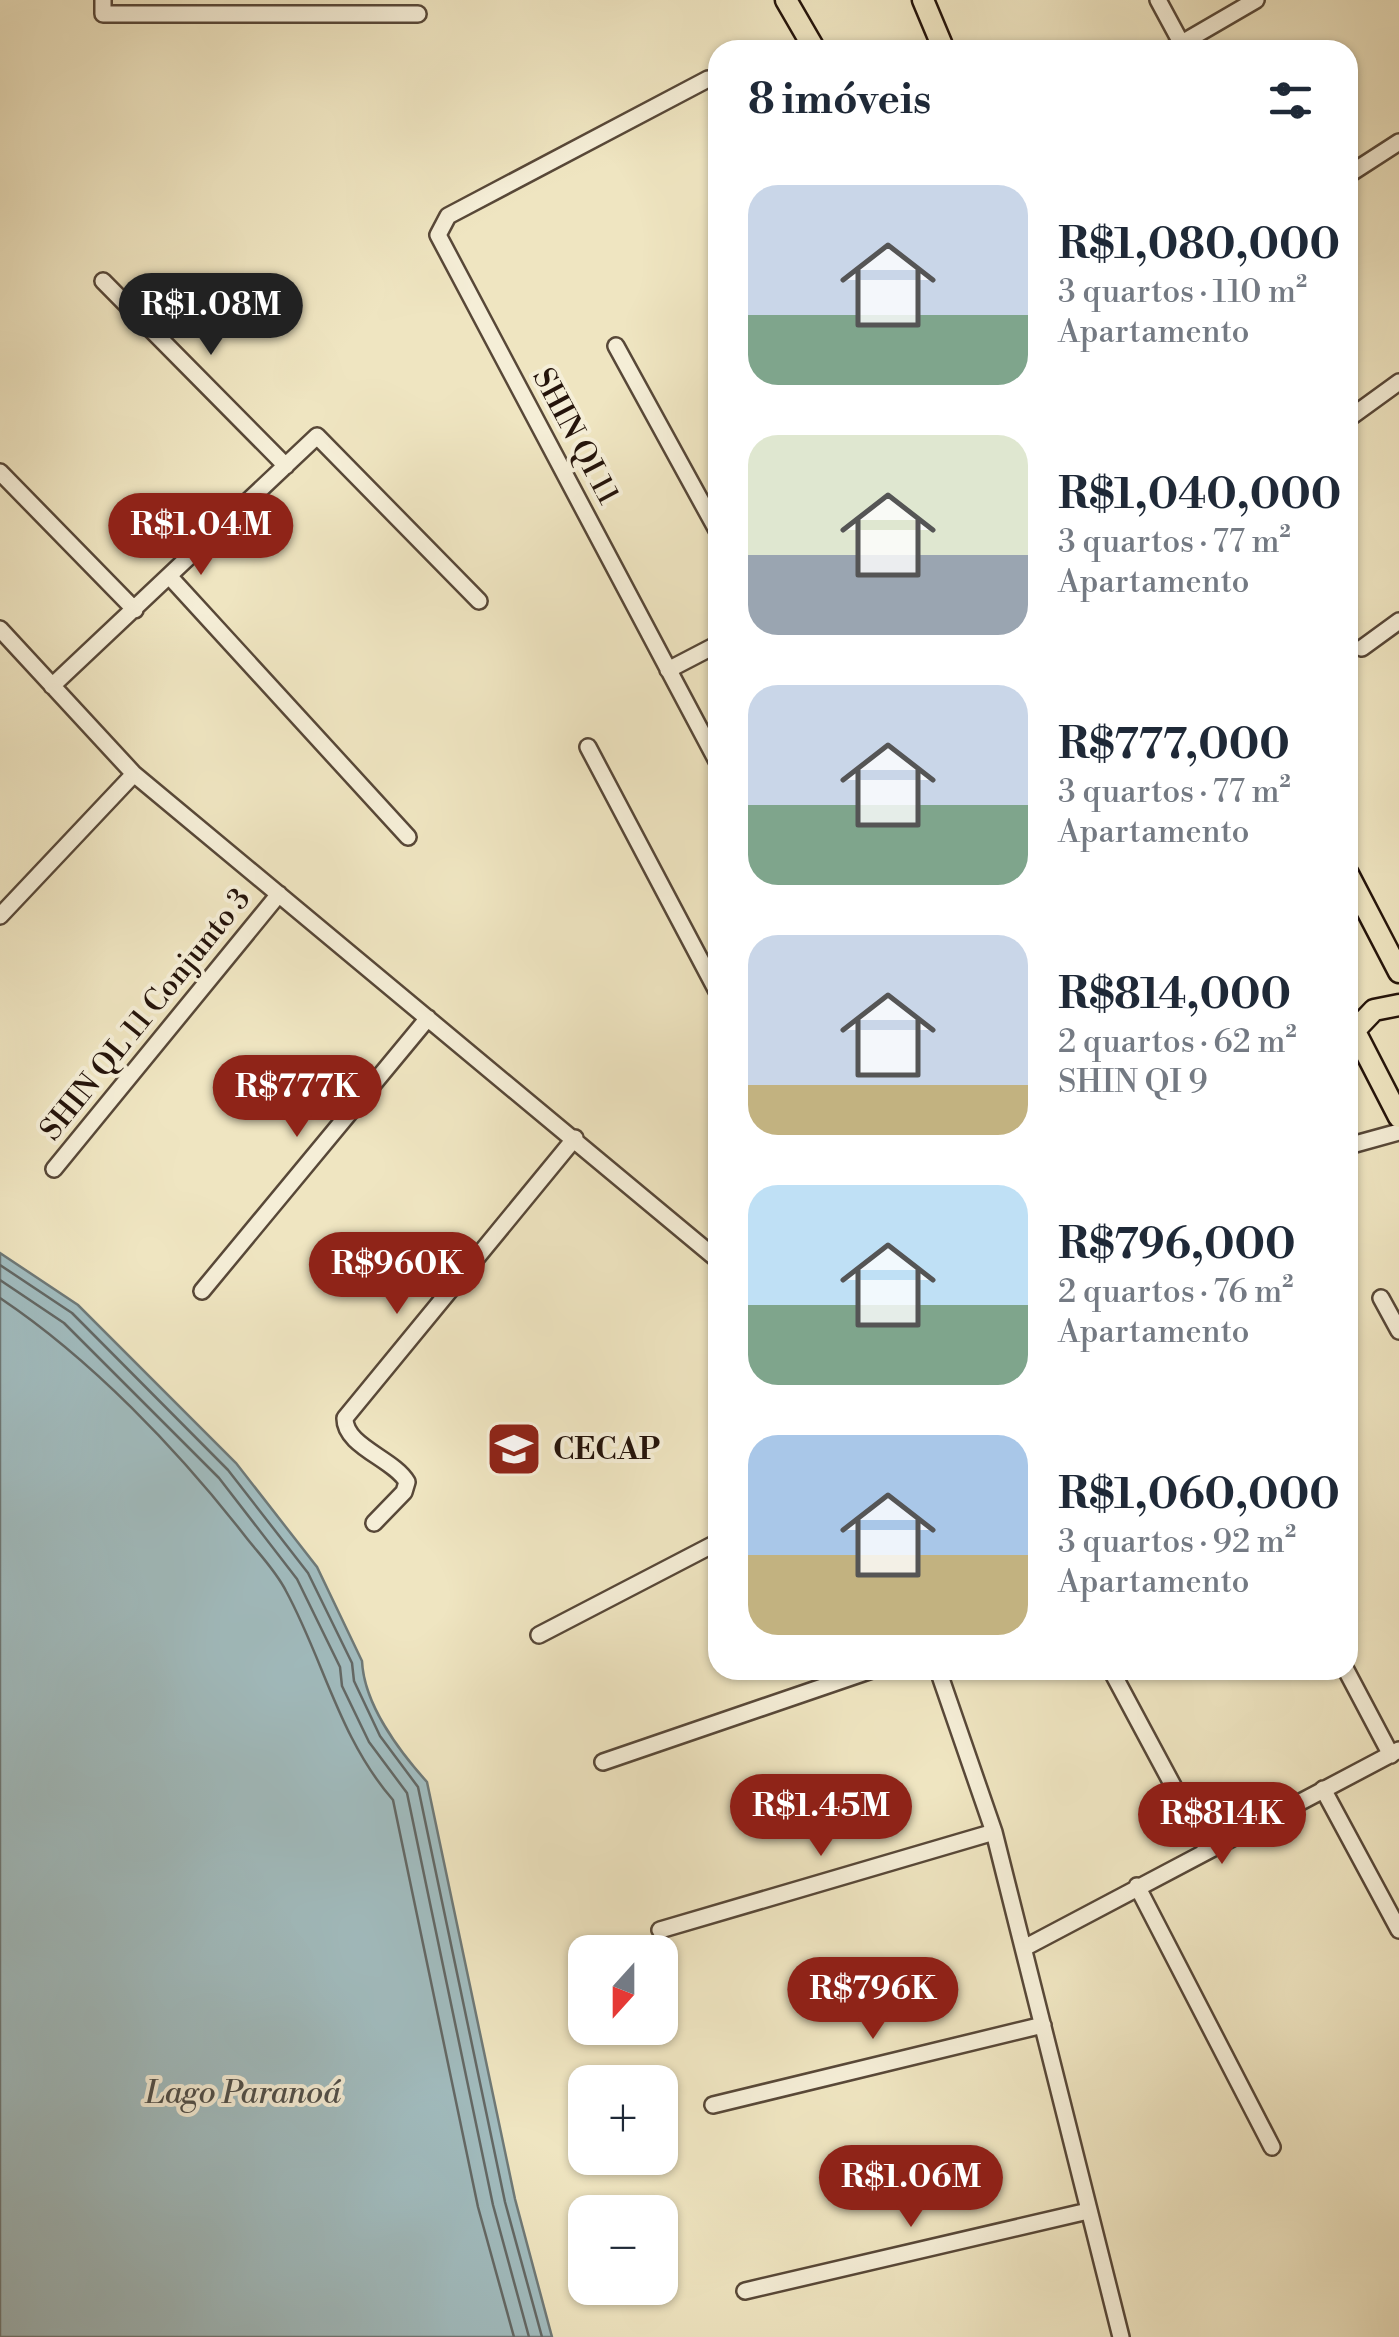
<!DOCTYPE html>
<html lang="pt">
<meta charset="utf-8">
<style>
:root{--surface:#fff;--page:#f6f6f7;--text:#1f2937;--muted:#747a83;--accent:#8f2418}
body{margin:0;font-family:"Libre Bodoni",serif;background:var(--page);color:var(--text);height:100vh;display:flex;flex-direction:column;font-size:38px;white-space:nowrap}
*{box-sizing:border-box;margin:0}
p{font-size:32px;color:var(--muted)}
.icon{flex:none;width:55px;height:55px;fill:none;stroke:currentColor;stroke-width:2;stroke-linecap:round;stroke-linejoin:round}
.map{position:relative;flex:1;overflow:hidden}
.sheet{position:absolute;left:708px;top:40px;width:650px;height:1640px;display:flex;flex-direction:column;background:var(--surface);border-radius:30px;box-shadow:0 2px 8px #0004}
.sheet>*{flex:none}
.needle{width:65px;rotate:201deg}
.fabs{position:absolute;left:568px;top:1935px;display:grid;gap:20px}
.fabs a{display:grid;place-items:center;width:110px;height:110px;border-radius:20px;background:var(--surface);box-shadow:0 2px 8px #0004;font-size:50px}
.price{position:absolute;translate:-50% -85px;padding:0 22px;border-radius:35px;background:var(--accent);color:#fff;font-size:32px;line-height:65px;filter:drop-shadow(0 2px 5px #0008)}
.price::after{content:'';position:absolute;left:50%;top:60px;width:30px;height:22px;margin-left:-15px;background:inherit;clip-path:polygon(0 0,100% 0,50% 100%)}
.price.on{background:#222;color:#fff}
ul{padding:0;list-style:none}
li{display:flex;align-items:center;gap:30px;height:250px;padding:0 40px}
li span{display:grid;place-items:center;flex:none;width:280px;height:200px;border-radius:30px;color:#555}
li>.icon{margin-inline-start:auto}
span .icon{width:120px;height:120px;fill:#fffc;stroke-width:1}
li b{font-size:42px}
h2{display:flex;justify-content:space-between;align-items:center;height:120px;padding:0 40px;font-size:42px}
.map>svg:first-child{display:block}
.water{fill:#a1bcbf;stroke:#6f7977;stroke-width:2.5}
.lines{fill:none;stroke-linecap:round;stroke-linejoin:round}
.shore{stroke:#636865;stroke-width:2.5}
.minor-casing{stroke:#584838;stroke-width:20}
.major-casing{stroke:#25140b;stroke-width:25}
.minor{stroke:#f5eed7;stroke-width:15}
.major{stroke:#efe5c1;stroke-width:20}
.labels{text-anchor:middle;stroke-width:8;stroke-linejoin:round;paint-order:stroke}
.street-label{font-size:30px;fill:#25140b;stroke:#f5eed7}
.poi-label{font-size:30px;font-weight:bold;fill:#25140b;stroke:#f5eed7;text-anchor:start}
.water-label{font-size:32px;font-style:italic;fill:#504f4a;stroke:#f5eed7}
</style>
<div class="map">
<svg width="1399" height="2337" viewBox="0 0 1399 2337">
<rect width="100%" height="100%" fill="#efe5c1"/>
<filter id="stains"><feTurbulence type="fractalNoise" baseFrequency=".002" numOctaves="4"/><feColorMatrix values="0 0 0 0 .2 0 0 0 0 .09 0 0 0 0 .02 0 0 0 .5 -.17"/></filter>
<radialGradient id="worn" r=".72"><stop offset=".6" stop-color="#630" stop-opacity="0"/><stop offset="1" stop-color="#630" stop-opacity=".3"/></radialGradient>
<path class="water" d="M 0,1253 L 78,1305 L 236,1463 L 317,1567 L 362,1661 C 364,1704 399,1751 427,1782 L 515,2199 L 552,2337 L 0,2337 Z"/>
<g class="lines">
<path class="shore" d="M 0,1265 L 72,1313 L 228,1470 L 308,1573 L 352,1663 L 354,1681 L 380,1736 L 418,1787 L 505,2202 L 542,2337
M 0,1280 L 64,1323 L 219,1478 L 297,1579 L 340,1667 L 342,1686 L 369,1742 L 407,1793 L 493,2205 L 529,2337
M 0,1298 C 91,1359 178,1450 245,1536 C 259,1554 276,1571 286,1591 C 324,1661 339,1738 393,1800 L 478,2207 L 514,2337"/>
<g class="minor-casing">
<path id="minor" d="M 103,0 L 103,14 L 418,14
M 1158,0 L 1185,50
M 1170,50 L 1256,0
M 708,79 L 448,216 L 438,235 L 718,763
M 1348,175 L 1399,142
M 103,281 L 286,466
M 616,346 L 718,532
M 1348,419 L 1399,382
M 0,472 L 135,610
M 170,577 L 408,837
M 0,629 L 134,774 L 718,1260
M 1362,648 L 1399,621
M 668,670 L 718,644
M 52,686 L 317,436 L 479,601
M 588,747 L 718,993
M 0,916 L 134,774
M 1348,1146 L 1399,1132
M 54,1169 L 279,894
M 202,1291 L 428,1018
M 1381,1298 L 1399,1331
M 374,1523 L 404,1492 L 407,1482 C 394,1459 344,1446 345,1418 L 575,1138
M 539,1635 L 718,1542
M 938,1670 L 994,1832 L 1121,2337
M 1111,1670 L 1207,1849
M 1346,1670 L 1391,1755
M 603,1762 L 872,1670
M 1323,1789 L 1399,1930
M 1137,1886 L 1272,2147
M 660,1930 L 994,1832
M 1026,1947 L 1399,1750
M 713,2105 L 1043,2025
M 745,2291 L 1088,2211"/>
</g>
<g class="major-casing">
<path id="major" d="M 786,0 L 815,50
M 923,0 L 944,50
M 1348,874 L 1399,972
M 1348,1018 L 1399,1117
M 1354,1031 L 1374,1010 L 1399,1005"/>
</g>
<use href="#minor" class="minor"/>
<use href="#major" class="major"/>
</g>
<defs>
<g id="school-square" transform="scale(2.875)"><rect x="-9" y="-9" width="18" height="18" rx="4" fill="#8f2418" stroke="#f5eed7"/><path d="M0-5L7-2L0 1L-7-2ZM-4 1L0 2.5L4 1V4Q0 6-4 4Z" fill="#fff"/></g>
</defs>
<g fill-rule="evenodd">
<use href="#school-square" x="514" y="1449"/>
</g>
<g class="labels">
<g class="street-label">
<text transform="translate(576 436) rotate(62)" y="10">SHIN QI 11</text>
<text transform="translate(145 1014) rotate(-51)" y="10">SHIN QL 11 Conjunto 3</text>
</g>
<g class="poi-label">
<text x="553" y="1459">CECAP</text>
</g>
<g class="water-label">
<text x="243" y="2103">Lago Paranoá</text>
</g>
</g>
<rect width="100%" height="100%" filter="url(#stains)"/>
<rect width="100%" height="100%" fill="url(#worn)"/>
</svg>
<div class="fabs">
<a><svg class="needle" viewBox="-14 -14 28 28"><path d="M0-13l5 13h-10z" fill="#e53935"/><path d="M0 13l5-13h-10z" fill="#747a83"/></svg></a>
<a>+</a>
<a>−</a>
</div>
<b class="price on" style="left:211px;top:358px">R$1.08M</b>
<b class="price" style="left:201px;top:578px">R$1.04M</b>
<b class="price" style="left:297px;top:1140px">R$777K</b>
<b class="price" style="left:397px;top:1317px">R$960K</b>
<b class="price" style="left:821px;top:1859px">R$1.45M</b>
<b class="price" style="left:1222px;top:1867px">R$814K</b>
<b class="price" style="left:873px;top:2042px">R$796K</b>
<b class="price" style="left:911px;top:2230px">R$1.06M</b>
<section class="sheet">
<h2>8 imóveis<svg class="icon" aria-label="filters" viewBox="0 0 24 24"><path d="M4 7h16M4 17h16"/><circle cx="9" cy="7" r="2"/><circle cx="15" cy="17" r="2"/></svg></h2>
<ul>
<li><span style="background:linear-gradient(#c9d6e8 65%,#7fa58c 0)"><svg class="icon" aria-label="home" viewBox="0 0 24 24"><path d="M3 11l9-7 9 7M6 9v11h12V9"/></svg></span><div><b>R$1,080,000</b><p>3 quartos · 110 m²</p><p>Apartamento</p></div></li>
<li><span style="background:linear-gradient(#dfe7d0 60%,#9aa5b1 0)"><svg class="icon" aria-label="home" viewBox="0 0 24 24"><path d="M3 11l9-7 9 7M6 9v11h12V9"/></svg></span><div><b>R$1,040,000</b><p>3 quartos · 77 m²</p><p>Apartamento</p></div></li>
<li><span style="background:linear-gradient(#c9d6e8 60%,#7fa58c 0)"><svg class="icon" aria-label="home" viewBox="0 0 24 24"><path d="M3 11l9-7 9 7M6 9v11h12V9"/></svg></span><div><b>R$777,000</b><p>3 quartos · 77 m²</p><p>Apartamento</p></div></li>
<li><span style="background:linear-gradient(#c9d6e8 75%,#c2b280 0)"><svg class="icon" aria-label="home" viewBox="0 0 24 24"><path d="M3 11l9-7 9 7M6 9v11h12V9"/></svg></span><div><b>R$814,000</b><p>2 quartos · 62 m²</p><p>SHIN QI 9</p></div></li>
<li><span style="background:linear-gradient(#bfe0f5 60%,#7fa58c 0)"><svg class="icon" aria-label="home" viewBox="0 0 24 24"><path d="M3 11l9-7 9 7M6 9v11h12V9"/></svg></span><div><b>R$796,000</b><p>2 quartos · 76 m²</p><p>Apartamento</p></div></li>
<li><span style="background:linear-gradient(#a9c7e8 60%,#c2b280 0)"><svg class="icon" aria-label="home" viewBox="0 0 24 24"><path d="M3 11l9-7 9 7M6 9v11h12V9"/></svg></span><div><b>R$1,060,000</b><p>3 quartos · 92 m²</p><p>Apartamento</p></div></li>
</ul>
</section>
</div>
